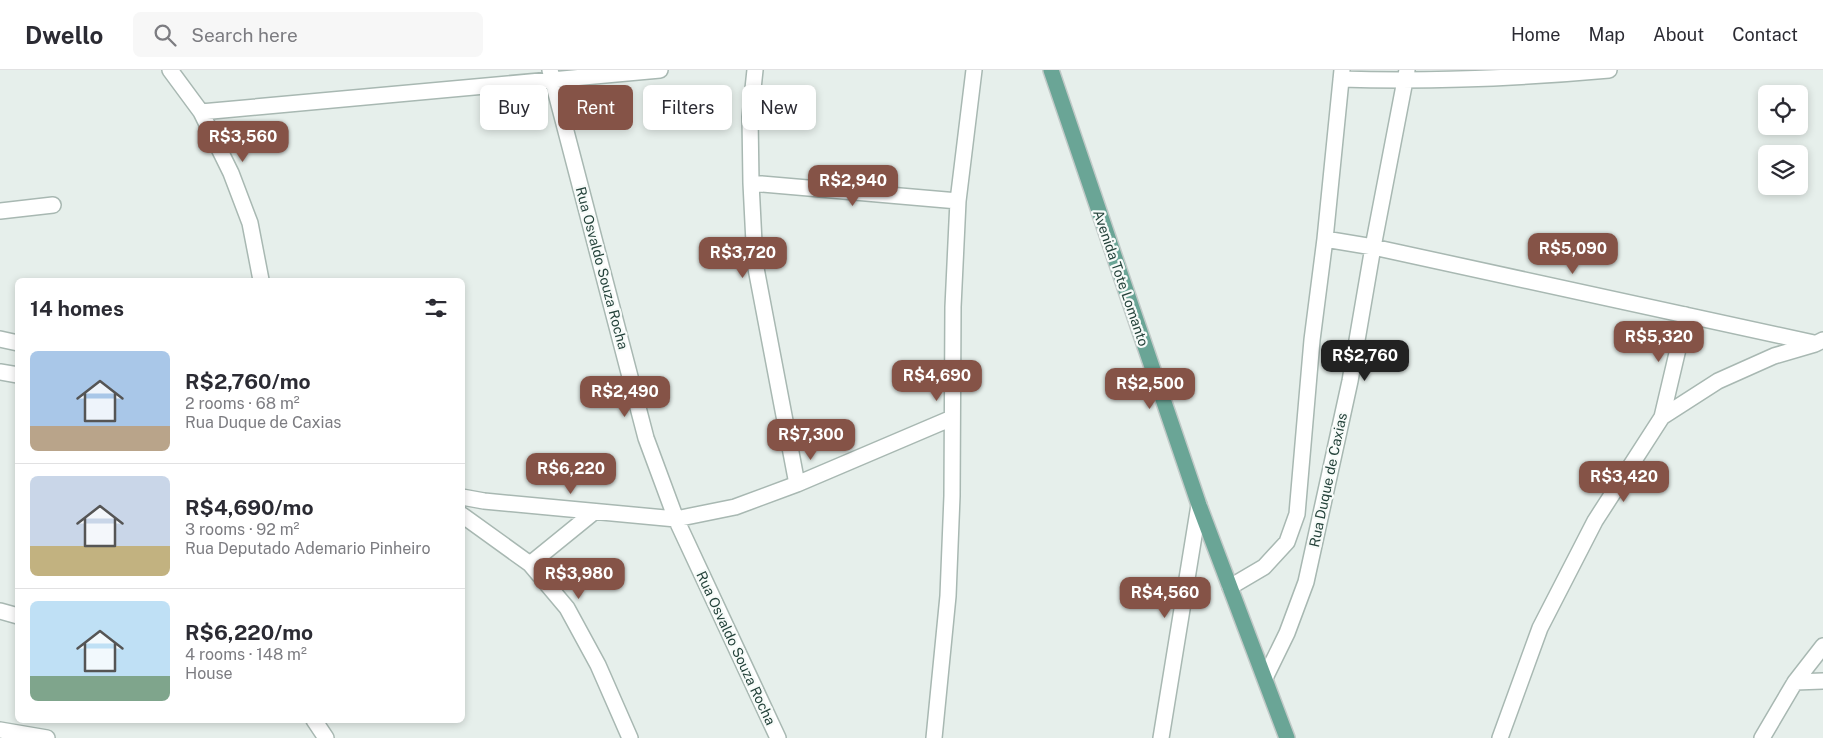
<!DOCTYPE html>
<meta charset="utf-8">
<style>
:root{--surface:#fff;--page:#f7f7f7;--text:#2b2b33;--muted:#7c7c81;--line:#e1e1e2;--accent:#855347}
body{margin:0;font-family:"Public Sans",sans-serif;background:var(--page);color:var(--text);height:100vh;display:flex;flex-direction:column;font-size:19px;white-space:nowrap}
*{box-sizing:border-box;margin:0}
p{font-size:16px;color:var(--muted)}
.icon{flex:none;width:28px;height:28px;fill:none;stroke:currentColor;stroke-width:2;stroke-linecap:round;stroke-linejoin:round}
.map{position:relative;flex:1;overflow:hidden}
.side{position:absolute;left:15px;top:208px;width:450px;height:445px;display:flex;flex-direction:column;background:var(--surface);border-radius:8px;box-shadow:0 2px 8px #0003}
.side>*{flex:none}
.banner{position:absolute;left:480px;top:15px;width:475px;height:45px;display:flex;gap:10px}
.fabs{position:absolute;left:1758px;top:15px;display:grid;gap:10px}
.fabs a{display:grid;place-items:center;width:50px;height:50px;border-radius:8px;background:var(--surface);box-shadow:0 2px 8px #0003;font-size:25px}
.price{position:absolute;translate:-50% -42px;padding:0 11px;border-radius:10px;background:var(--accent);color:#fff;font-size:16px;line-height:32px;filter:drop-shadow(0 1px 2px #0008)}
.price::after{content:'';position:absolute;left:50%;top:30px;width:15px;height:11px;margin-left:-8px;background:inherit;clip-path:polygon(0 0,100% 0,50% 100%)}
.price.current{background:#222;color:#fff}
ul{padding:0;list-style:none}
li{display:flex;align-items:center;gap:15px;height:125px;padding:0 15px}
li+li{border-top:1px solid var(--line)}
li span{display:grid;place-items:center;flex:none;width:140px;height:100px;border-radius:8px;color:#555}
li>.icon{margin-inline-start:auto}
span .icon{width:60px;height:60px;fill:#fffc;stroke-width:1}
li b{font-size:21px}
h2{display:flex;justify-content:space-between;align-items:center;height:60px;padding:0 15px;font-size:21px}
.pill{padding:0 18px;border-radius:8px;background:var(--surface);box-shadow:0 2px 8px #0003;font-size:18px;line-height:45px}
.pill.current{background:var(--accent);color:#fff}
header{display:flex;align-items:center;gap:30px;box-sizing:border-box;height:70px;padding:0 25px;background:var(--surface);border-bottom:1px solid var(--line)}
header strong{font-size:24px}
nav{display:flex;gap:28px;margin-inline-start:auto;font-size:18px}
.search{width:350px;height:45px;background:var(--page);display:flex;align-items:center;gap:12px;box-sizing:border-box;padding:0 18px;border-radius:8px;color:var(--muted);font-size:19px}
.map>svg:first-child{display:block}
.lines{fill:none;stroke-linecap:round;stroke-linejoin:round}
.minor-casing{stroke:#a8b8b2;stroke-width:18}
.major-casing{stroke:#c2cac8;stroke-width:18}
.minor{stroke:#fff;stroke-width:15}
.major{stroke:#6aa596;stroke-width:15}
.labels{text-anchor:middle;stroke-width:4.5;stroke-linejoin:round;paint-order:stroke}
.street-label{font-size:14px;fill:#24423a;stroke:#f7fbf9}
</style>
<header>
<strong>Dwello</strong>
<div class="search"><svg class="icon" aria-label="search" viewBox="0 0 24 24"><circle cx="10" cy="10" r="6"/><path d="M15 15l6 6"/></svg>Search here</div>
<nav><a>Home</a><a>Map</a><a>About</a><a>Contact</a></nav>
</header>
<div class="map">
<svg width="1823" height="668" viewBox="0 0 1823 668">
<rect width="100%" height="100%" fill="#e6efeb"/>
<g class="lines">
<g class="minor-casing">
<path id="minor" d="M 170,0 L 201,42 L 231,103 L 250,153 L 261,210
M 550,0 L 646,368 L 676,449 L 778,668
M 755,0 L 750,47 L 751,113 L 755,193 L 797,414
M 1341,9 C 1431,12 1520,8 1609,0
M 201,42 L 660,0
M 751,113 L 958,131
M 0,141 L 53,135
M 1325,169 L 1373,177 L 1814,273
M 0,269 L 18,273
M 0,302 L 18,305
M 1662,347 L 1686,245
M 462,427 L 484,431 L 676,449 L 735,437 L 797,414 L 952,348
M 462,445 L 530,494 L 567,538 L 598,595 L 630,668
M 530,494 L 594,442
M 1230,517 L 1264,497 L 1287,472 L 1297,444 L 1312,270 L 1325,169 L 1342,0
M 0,541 L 18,546
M 1265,608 L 1287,563 L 1306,512 L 1350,311 L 1373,177 L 1407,0
M 1795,612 L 1823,611
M 314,650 L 326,668
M 0,660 L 47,668
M 934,668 L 948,526 L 952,426 L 953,237 L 958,131 L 974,0
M 1161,668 L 1199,435
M 1500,668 L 1540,558 L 1595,451 L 1662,347 L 1718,311 L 1774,286 L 1815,274 L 1823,270
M 1762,668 L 1795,612 L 1823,576"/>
</g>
<g class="major-casing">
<path id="major" d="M 1051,0 L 1199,435 L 1287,668"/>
</g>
<use href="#minor" class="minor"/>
<use href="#major" class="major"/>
</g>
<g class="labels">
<g class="street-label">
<text transform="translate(602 198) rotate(75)" y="5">Rua Osvaldo Souza Rocha</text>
<text transform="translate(1121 208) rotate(71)" y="5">Avenida Tote Lomanto</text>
<text transform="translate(1328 410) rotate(-78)" y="5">Rua Duque de Caxias</text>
<text transform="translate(736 578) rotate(65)" y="5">Rua Osvaldo Souza Rocha</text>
</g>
</g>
</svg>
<div class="fabs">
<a><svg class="icon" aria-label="locate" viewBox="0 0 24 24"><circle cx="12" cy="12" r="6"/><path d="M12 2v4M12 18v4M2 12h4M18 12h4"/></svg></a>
<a><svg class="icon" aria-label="layers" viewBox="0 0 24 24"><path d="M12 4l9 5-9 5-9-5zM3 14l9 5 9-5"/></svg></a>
</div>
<b class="price" style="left:243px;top:93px">R$3,560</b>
<b class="price" style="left:853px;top:137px">R$2,940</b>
<b class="price" style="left:1573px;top:205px">R$5,090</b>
<b class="price" style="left:743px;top:209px">R$3,720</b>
<b class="price" style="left:1659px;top:293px">R$5,320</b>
<b class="price current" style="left:1365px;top:312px">R$2,760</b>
<b class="price" style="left:937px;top:332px">R$4,690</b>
<b class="price" style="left:1150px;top:340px">R$2,500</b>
<b class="price" style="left:625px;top:348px">R$2,490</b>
<b class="price" style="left:811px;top:391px">R$7,300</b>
<b class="price" style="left:571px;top:425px">R$6,220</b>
<b class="price" style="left:1624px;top:433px">R$3,420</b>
<b class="price" style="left:579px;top:530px">R$3,980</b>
<b class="price" style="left:1165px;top:549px">R$4,560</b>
<div class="banner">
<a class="pill">Buy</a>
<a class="pill current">Rent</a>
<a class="pill">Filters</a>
<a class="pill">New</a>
</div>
<section class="side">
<h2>14 homes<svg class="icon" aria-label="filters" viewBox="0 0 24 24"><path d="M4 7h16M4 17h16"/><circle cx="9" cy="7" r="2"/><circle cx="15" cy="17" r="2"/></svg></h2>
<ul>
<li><span style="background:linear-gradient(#a9c7e8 75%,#b9a48a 0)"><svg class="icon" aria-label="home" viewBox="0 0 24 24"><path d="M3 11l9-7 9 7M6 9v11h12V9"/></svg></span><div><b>R$2,760/mo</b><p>2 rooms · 68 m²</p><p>Rua Duque de Caxias</p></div></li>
<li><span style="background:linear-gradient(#c9d6e8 70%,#c2b280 0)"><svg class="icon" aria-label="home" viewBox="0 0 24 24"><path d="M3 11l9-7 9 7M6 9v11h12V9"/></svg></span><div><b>R$4,690/mo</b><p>3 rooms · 92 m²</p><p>Rua Deputado Ademario Pinheiro</p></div></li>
<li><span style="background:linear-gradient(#bfe0f5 75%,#7fa58c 0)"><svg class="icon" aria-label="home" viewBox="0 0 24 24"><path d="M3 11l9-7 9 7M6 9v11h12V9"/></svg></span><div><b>R$6,220/mo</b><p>4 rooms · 148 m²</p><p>House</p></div></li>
</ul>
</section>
</div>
